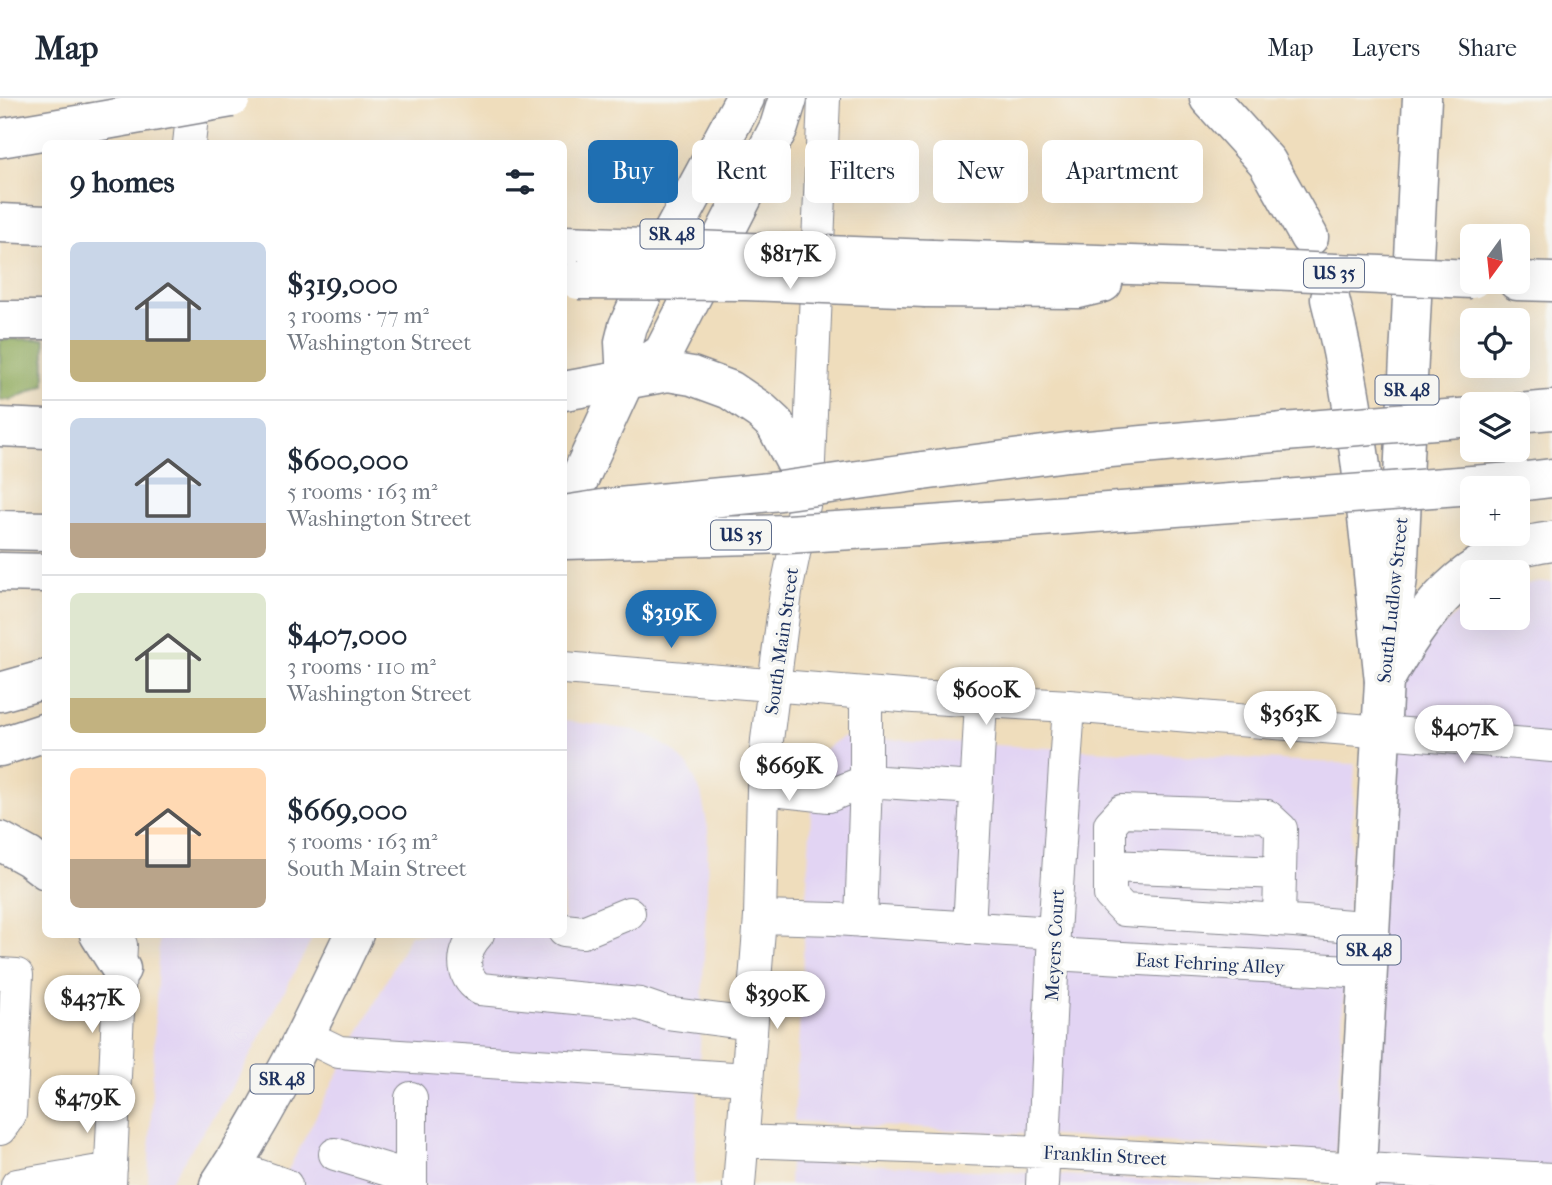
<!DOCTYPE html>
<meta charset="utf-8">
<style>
:root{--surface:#fff;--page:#f6f6f7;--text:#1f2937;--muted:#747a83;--line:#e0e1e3;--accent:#1f6fb2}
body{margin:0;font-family:"IM FELL French Canon",serif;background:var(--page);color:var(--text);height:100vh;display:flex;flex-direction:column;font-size:26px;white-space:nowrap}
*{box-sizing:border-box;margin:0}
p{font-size:23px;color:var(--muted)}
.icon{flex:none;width:38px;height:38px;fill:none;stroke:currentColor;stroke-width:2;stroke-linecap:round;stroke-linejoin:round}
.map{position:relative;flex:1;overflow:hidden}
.drawer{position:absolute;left:42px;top:42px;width:525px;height:798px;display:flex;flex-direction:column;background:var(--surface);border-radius:10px;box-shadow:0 7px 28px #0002}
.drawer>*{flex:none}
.hud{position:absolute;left:588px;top:42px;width:665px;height:63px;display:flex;gap:14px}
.needle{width:46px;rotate:195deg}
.tools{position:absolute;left:1460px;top:126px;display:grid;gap:14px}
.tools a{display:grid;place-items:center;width:70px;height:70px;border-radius:10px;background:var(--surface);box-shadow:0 7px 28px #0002;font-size:35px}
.price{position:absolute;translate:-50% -60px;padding:0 16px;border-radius:24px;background:#fff;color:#222;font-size:23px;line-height:46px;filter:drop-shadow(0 2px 4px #0008)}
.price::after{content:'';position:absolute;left:50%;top:42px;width:21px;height:16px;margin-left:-10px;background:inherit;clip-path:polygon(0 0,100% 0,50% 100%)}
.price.current{background:var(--accent);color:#fff}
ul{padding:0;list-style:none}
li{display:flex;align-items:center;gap:21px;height:175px;padding:0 28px}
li+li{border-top:2px solid var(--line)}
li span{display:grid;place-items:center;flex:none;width:196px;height:140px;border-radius:10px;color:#555}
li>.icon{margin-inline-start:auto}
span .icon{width:84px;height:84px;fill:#fffc;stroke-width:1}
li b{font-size:30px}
h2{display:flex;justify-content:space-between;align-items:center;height:84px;padding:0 28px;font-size:30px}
.pill{padding:0 24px;border-radius:10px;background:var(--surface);box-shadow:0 7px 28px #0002;font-size:24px;line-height:63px}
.pill.current{background:var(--accent);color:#fff}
header{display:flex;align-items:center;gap:42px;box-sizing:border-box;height:98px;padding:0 35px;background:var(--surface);border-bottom:2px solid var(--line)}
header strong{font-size:33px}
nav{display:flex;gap:38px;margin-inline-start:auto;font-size:24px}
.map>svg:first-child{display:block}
.built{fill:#e2d4f3}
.forest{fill:#8ea95a;stroke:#546c5c;stroke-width:2}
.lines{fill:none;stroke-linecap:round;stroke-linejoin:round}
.minor-casing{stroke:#85868d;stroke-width:34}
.major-casing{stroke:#85868d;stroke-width:41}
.highway-casing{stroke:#85868d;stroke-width:41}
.minor{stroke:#fff;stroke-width:32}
.major{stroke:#fff;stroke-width:38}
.highway{stroke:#fff;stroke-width:38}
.highway-bridge-casing{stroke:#85868d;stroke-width:41;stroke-linecap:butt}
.highway-bridge{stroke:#fff;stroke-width:38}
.labels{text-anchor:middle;stroke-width:7;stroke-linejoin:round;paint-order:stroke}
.shield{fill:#f6f6f2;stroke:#5d6b8a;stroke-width:2}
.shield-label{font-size:18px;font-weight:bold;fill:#1b2f5e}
.street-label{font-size:19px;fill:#1b2f5e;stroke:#f6f6f2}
</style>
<header>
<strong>Map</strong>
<nav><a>Map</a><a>Layers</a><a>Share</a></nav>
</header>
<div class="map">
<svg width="1552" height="1087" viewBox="0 0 1552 1087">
<rect width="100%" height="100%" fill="#f6f6f2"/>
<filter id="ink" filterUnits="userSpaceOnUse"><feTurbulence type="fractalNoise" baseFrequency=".0143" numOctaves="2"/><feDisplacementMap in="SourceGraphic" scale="14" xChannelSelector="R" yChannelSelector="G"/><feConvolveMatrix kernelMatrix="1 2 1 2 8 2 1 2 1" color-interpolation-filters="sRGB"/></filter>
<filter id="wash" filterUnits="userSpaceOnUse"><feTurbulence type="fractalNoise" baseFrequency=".00686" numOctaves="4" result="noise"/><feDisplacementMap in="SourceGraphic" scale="28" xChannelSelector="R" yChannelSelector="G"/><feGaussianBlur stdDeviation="1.57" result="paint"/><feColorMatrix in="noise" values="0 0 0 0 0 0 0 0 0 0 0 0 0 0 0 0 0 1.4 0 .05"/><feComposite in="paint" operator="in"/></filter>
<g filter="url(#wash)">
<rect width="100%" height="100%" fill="#efddbc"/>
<path class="built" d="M 1542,484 L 1552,484 L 1552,1087 L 1356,1087 L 1384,583 L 1462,511 L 1472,507 L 1472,520 L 1517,520 L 1517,487 Z
M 564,623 L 634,632 L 651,639 L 674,653 L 689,669 L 701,695 L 708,730 L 707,790 L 694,1087 L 277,1087 L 287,1074 L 410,837 L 564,836 Z
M 842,639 L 1355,666 L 1336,1054 L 794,1023 L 813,679 L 821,654 Z
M 159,837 L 314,837 L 242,974 L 168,1087 L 148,1087 Z
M 790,1062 L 1246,1087 L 789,1087 Z"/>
<path class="forest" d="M 0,241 L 45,241 L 45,287 L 11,302 L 0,302 Z"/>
</g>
<g filter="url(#ink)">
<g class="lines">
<g class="minor-casing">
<path id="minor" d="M 189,46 L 194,0
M 564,570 L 914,599 L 1069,608 L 1552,648
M 763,691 L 829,698 L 866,683 L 976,690
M 1110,768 L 1280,775
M 760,819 L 835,821 L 1054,835
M 1279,822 L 1281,731 L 1267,718 L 1122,713 L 1110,726 L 1110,797 L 1124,812 C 1206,817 1288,821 1370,830
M 861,823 L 866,683 L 866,595
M 969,830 L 981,603
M 564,832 L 583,834 L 629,815
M 478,836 C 462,853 459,877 480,891 L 640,906 L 666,915 L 751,926
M 1053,856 L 1367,874
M 0,876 L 17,877 L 10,1017 L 0,1031
M 304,937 L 339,954 L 747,981
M 742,1043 L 1045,1054 L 1552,1081
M 335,1056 L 411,1079
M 232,1068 L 286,1087
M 17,1087 L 111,1071
M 110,1087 L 121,847
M 411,1087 L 411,1000
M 739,1087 L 760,819 L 763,691 L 767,642 L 786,494 L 808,388 L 824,0
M 1042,1087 L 1054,835 L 1069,608"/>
</g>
<g class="major-casing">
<path id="major" d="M 626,280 L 663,255 L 779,29 L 788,0
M 564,414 L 626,280 L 624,244 L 628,228 L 662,154 L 745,0
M 219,1087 C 272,1008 313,922 354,836
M 1356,1087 L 1384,583 L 1398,480 L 1422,0"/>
</g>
<g class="highway-casing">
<path id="highway" d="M 1209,0 L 1267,64 L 1309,139
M 0,40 L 89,25
M 0,125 L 46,127
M 564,147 L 591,148
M 932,161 L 1197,169
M 1517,183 L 1552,184
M 926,190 L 1078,191 L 1103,185
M 1330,201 C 1362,326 1370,455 1384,583
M 0,222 L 46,222
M 564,293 L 668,274 L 692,278 L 730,292 L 761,313 L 775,326 L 808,388
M 1517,315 L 1552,312
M 0,329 L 46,331
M 922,373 L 1067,354 L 1284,334
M 1526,383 L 1552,380
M 918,428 L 1257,403
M 0,432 L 46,433
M 0,474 L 46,475
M 1384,583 C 1424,513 1465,453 1552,443
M 0,594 L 46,581
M 0,649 L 46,634
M 0,743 L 29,759 L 46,772
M 99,836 L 121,871"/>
</g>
<use href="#minor" class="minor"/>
<use href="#major" class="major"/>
<use href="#highway" class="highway"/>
<g class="highway-bridge-casing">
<path id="highway-bridge" d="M 89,25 L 231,0
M 591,148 L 932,161
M 1197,169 L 1472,181
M 578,182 L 746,183 L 926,190
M 1284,334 L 1472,319
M 1257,403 L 1526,383
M 564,417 L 609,410 L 780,393 L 922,373
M 564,442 L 787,436 L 918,428"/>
</g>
<use href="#highway-bridge" class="highway-bridge"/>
</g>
</g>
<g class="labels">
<g class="shield">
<rect x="640.5" y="121.5" width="63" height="29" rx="5"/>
<rect x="1304" y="160.5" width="60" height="29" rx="5"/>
<rect x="1375.5" y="277.5" width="63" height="29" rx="5"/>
<rect x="711" y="422.5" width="60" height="29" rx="5"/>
<rect x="1337.5" y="837.5" width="63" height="29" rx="5"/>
<rect x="250.5" y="966.5" width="63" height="29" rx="5"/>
</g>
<g class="shield-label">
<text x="672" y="142">SR 48</text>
<text x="1334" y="181">US 35</text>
<text x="1407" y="298">SR 48</text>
<text x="741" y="443">US 35</text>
<text x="1369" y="858">SR 48</text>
<text x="282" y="987">SR 48</text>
</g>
<g class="street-label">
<text transform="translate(1392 502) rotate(-84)" y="7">South Ludlow Street</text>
<text transform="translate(781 543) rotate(-82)" y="7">South Main Street</text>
<text transform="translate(1054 847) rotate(-87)" y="7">Meyers Court</text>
<text transform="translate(1210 865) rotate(3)" y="7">East Fehring Alley</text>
<text transform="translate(1105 1057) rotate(3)" y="7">Franklin Street</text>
</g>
</g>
</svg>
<div class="tools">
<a><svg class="needle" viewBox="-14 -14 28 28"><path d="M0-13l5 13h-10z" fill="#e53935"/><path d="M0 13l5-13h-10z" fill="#747a83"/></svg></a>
<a><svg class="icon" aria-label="locate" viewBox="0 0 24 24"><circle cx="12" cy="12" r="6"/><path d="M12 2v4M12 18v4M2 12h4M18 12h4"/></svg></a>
<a><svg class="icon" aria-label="layers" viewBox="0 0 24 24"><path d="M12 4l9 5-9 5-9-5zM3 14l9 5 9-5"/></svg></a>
<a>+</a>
<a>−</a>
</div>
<b class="price" style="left:790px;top:193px">$817K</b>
<b class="price current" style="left:671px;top:552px">$319K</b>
<b class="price" style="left:986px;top:629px">$600K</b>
<b class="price" style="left:1290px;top:653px">$363K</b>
<b class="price" style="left:1464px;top:667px">$407K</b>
<b class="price" style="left:789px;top:705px">$669K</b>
<b class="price" style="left:777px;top:933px">$390K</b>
<b class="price" style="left:92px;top:937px">$437K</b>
<b class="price" style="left:87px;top:1037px">$479K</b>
<div class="hud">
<a class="pill current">Buy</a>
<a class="pill">Rent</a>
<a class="pill">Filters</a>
<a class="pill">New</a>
<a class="pill">Apartment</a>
</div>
<section class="drawer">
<h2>9 homes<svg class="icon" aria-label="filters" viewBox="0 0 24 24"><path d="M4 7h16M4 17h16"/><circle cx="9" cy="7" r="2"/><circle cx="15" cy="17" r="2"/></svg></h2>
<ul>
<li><span style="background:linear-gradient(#c9d6e8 70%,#c2b280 0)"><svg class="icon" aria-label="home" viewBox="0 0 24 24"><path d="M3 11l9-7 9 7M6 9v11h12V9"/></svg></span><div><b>$319,000</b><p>3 rooms · 77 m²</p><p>Washington Street</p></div></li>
<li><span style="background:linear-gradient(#c9d6e8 75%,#b9a48a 0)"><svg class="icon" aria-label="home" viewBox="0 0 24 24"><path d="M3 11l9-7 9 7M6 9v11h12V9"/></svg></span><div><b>$600,000</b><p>5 rooms · 163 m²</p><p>Washington Street</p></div></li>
<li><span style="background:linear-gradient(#dfe7d0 75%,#c2b280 0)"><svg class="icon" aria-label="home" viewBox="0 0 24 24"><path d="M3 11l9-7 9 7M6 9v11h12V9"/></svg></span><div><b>$407,000</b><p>3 rooms · 110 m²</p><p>Washington Street</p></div></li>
<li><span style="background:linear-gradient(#ffd9b3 65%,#b9a48a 0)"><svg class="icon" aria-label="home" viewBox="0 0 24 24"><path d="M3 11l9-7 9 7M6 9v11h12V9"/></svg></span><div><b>$669,000</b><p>5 rooms · 163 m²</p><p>South Main Street</p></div></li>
</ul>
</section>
</div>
